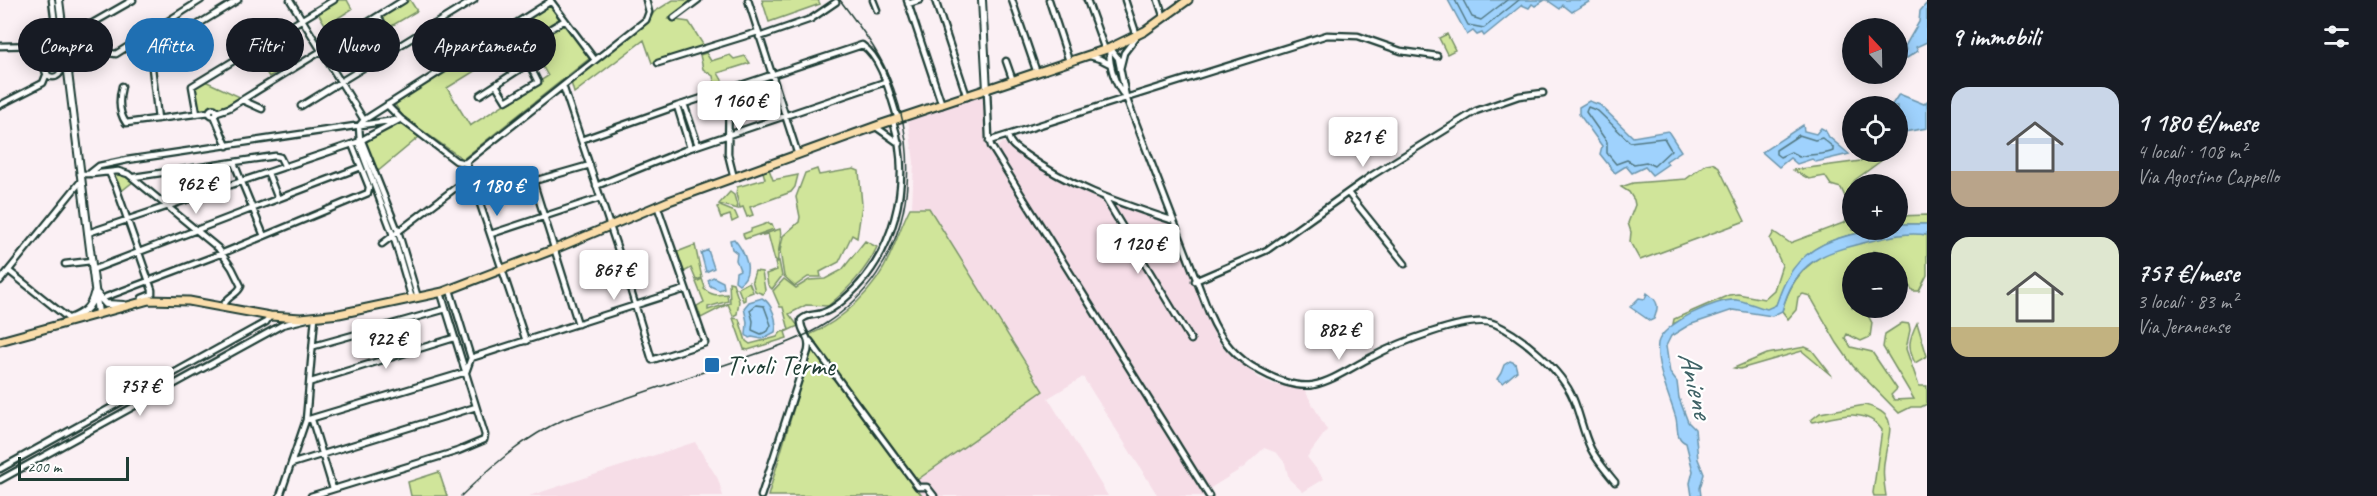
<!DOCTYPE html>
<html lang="it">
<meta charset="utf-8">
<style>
:root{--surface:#171b24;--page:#20242c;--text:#f1f3f6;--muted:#9ea1a6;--accent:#1f6fb2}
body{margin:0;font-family:Caveat,sans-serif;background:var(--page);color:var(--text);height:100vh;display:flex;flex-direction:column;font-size:22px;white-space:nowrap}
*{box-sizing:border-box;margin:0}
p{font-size:20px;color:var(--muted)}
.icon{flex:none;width:33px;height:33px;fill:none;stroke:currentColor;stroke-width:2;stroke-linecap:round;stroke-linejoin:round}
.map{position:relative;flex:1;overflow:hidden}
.drawer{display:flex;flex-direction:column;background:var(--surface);width:450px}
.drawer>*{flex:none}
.top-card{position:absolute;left:18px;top:18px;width:570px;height:54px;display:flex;gap:12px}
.needle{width:39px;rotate:338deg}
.fabs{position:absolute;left:1842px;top:18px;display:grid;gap:12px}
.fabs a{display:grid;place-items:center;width:66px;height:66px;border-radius:50%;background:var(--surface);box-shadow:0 3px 15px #0003;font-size:30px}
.scale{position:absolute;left:18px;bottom:15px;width:111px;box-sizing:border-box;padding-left:6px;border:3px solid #1f3d34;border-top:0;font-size:16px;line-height:21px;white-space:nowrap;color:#1f3d34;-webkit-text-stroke:4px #fff;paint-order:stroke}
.price{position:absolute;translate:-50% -51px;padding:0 14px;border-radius:6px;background:#fff;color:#222;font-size:20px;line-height:39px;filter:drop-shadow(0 2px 3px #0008)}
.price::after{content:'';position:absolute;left:50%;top:36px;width:18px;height:14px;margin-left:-9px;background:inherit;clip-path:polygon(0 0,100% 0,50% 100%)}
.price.on{background:var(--accent);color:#fff}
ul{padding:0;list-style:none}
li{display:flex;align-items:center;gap:18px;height:150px;padding:0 24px}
li span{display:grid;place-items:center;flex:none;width:168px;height:120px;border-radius:18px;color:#555}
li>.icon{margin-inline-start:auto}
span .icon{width:72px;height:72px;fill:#fffc;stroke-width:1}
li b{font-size:26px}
h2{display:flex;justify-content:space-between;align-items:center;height:72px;padding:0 24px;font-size:26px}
.tag{padding:0 21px;border-radius:27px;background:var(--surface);box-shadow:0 3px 15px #0003;font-size:21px;line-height:54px}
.tag.on{background:var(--accent);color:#fff}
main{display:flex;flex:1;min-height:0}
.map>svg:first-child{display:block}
.built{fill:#f6dde7}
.green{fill:#d0e59a;stroke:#789167;stroke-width:1.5}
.water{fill:#9fd2fd;stroke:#6c96ad;stroke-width:1.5}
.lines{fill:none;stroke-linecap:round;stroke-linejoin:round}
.shore{stroke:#527984;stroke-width:1.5}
.street-casing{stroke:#1f3d34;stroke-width:9}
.secondary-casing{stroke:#1f3d34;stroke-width:10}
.primary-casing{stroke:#1f3d34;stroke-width:11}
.street{stroke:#fff;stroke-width:4.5}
.secondary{stroke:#fff;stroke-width:6}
.primary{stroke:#faddab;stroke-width:7}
.rail{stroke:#1f3d34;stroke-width:1.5}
.poi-dot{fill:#1f6fb2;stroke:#fff;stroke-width:2}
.labels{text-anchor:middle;stroke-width:4.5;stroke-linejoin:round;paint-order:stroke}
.poi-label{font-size:28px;fill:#1f3d34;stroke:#fff;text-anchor:start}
.water-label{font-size:30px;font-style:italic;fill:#3f6266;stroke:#fff}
</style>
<main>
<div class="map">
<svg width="1927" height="496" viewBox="0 0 1927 496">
<rect width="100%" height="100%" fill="#fbf0f4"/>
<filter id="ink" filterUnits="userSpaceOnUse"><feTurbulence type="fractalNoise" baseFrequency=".0167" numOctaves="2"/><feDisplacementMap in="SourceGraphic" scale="12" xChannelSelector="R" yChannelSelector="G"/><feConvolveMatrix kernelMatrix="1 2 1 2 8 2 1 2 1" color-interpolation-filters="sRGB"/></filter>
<g filter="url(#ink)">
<path class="built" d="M 985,92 L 986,141 L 1009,182 L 1207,496 L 1158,496 L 1083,377 L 1048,398 L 1108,496 L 923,496 L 914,483 L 1044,391 L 929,207 L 912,207 L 914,162 L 908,119 Z
M 1003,142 L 1062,181 L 1103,199 L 1189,343 L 1193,340 L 1111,203 L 1169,222 L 1217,340 L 1230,354 L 1259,378 L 1273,384 L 1304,389 L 1327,430 L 1307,457 L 1324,479 L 1303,492 L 1289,479 L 1285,463 L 1277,453 L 1264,448 L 1244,467 L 1209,489 L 1049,232 L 995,150 Z
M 695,442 L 718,479 L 723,496 L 529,496 Z"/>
<path class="green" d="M 338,0 L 347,0 L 352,9 L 326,26 L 318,13 Z
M 408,0 L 410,0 L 417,11 L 388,28 L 381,17 Z
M 673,0 L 693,0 L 668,19 L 689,22 L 704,46 L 652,63 L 644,40 L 574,93 L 571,82 L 649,21 L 654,12 Z
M 762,0 L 818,0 L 820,4 L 769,22 Z
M 550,5 L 559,19 L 447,88 L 470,126 L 548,76 L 539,60 L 547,55 L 542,39 L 564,24 L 590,58 L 463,159 L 403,117 L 394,103 Z
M 1447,34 L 1455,50 L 1447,54 L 1439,38 Z
M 290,47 L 297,60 L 269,77 L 262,65 Z
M 706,53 L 711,61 L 730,55 L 734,59 L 745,56 L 750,63 L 718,73 L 726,87 L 720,89 L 715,86 L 713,76 L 703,69 L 700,55 Z
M 205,81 L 240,97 L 222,108 L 198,110 L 195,87 Z
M 400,123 L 419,137 L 377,172 L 365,142 Z
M 1885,152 L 1893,152 L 1855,180 L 1852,184 L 1852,230 L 1873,230 C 1815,242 1800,250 1776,305 L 1767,310 L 1735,300 L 1723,301 L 1673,324 L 1674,319 L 1729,295 L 1738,294 L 1764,299 L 1774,290 L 1782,265 L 1770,239 L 1774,232 L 1790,243 L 1846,222 L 1847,201 L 1841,188 L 1831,185 L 1825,176 L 1809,179 L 1793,170 L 1861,161 Z
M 1706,164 L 1712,163 L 1718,166 L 1745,221 L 1640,260 L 1630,242 L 1631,232 L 1628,223 L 1635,205 L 1634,200 L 1629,192 L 1621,187 L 1633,183 L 1686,179 Z
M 769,169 L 773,180 L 798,175 L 795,187 L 791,192 L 750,207 L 753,215 L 747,217 L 743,207 L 740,208 L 736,194 L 737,187 L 765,179 L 763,172 Z
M 817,169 L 819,175 L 854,169 L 859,171 L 862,205 L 857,238 L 852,235 L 839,262 L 820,272 L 821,277 L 808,277 L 795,286 L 784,276 L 780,251 L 783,236 L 799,222 L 800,217 L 796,197 L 805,173 Z
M 112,173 L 122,173 L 134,181 L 119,193 Z
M 730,192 L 734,195 L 738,209 L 719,204 Z
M 720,206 L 735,212 L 738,219 L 732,222 L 730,215 L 721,218 L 717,207 Z
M 910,208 L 929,208 L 1043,391 L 917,480 L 809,335 C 842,321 876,289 890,255 C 897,240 902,223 910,208 Z
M 1927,215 L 1927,224 L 1898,224 L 1898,216 Z
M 768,223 L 770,225 L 772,224 L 774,229 L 745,239 L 743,234 L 751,231 L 751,229 Z
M 780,229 C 783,238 777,250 778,260 L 775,261 L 768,234 L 758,236 Z
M 1906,232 L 1927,235 L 1927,275 L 1919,291 L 1913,291 L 1898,271 L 1898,262 L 1891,262 L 1883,253 L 1873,251 L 1872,256 L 1875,262 L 1852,262 L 1852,308 L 1864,308 L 1872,323 L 1870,337 L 1861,341 L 1847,334 L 1845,338 L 1851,347 L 1872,352 L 1897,389 L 1891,395 L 1894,400 L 1914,399 L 1883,347 L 1885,334 L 1902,323 L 1909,324 L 1910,330 L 1906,349 L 1919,386 L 1927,386 L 1927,404 L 1921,407 L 1911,407 L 1899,413 L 1853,366 L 1837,343 L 1810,296 L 1803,294 L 1798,297 L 1796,310 L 1788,319 L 1782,311 C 1799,246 1850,246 1906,232 Z
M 865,241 L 877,247 C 866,271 848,289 828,306 L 806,305 L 789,314 L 798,326 L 785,332 L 787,338 L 748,350 L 744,349 L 733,318 L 739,319 L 746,341 L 750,344 L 777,337 L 781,332 L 789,330 L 783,307 L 780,307 L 773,291 L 784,279 L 796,288 L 809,280 L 825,279 L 842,270 Z
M 695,245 L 702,278 L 696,280 L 691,268 L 684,272 L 677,252 Z
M 779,261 L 782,276 L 772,289 L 768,285 L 766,274 L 777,270 L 775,263 Z
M 755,271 L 762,272 L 765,290 L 763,294 L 755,291 L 752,280 Z
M 702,279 L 705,287 L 704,289 C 712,296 717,295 727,294 L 728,301 L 708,307 L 708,310 L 730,303 L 729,282 L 733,283 L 739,301 L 737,314 L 733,316 L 728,304 L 701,318 L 697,306 L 704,302 L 696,282 Z
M 749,282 L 753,292 L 745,295 L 745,300 L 743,301 L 738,288 Z
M 1917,323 L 1927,356 L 1915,363 C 1907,347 1909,339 1917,323 Z
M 1805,347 L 1812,350 L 1832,376 L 1802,351 L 1740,369 L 1734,368 L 1767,354 Z
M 811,349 L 874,428 L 922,496 L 768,496 Z
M 1865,405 C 1900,414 1889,431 1885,457 C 1882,470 1884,483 1886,496 L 1874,496 L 1873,493 L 1882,430 C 1866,406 1836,417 1813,422 L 1811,420 L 1820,413 Z
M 439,472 L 447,496 L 411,496 L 408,482 Z"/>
<path class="water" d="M 1448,0 L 1545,0 L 1535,6 L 1532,4 L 1529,8 L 1522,5 L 1484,36 L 1482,33 L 1477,35 L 1473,31 L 1467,35 Z
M 1547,0 L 1592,0 L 1572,12 L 1563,5 L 1560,9 Z
M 1927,3 L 1927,42 L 1916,47 L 1918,51 L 1907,58 L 1902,54 L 1906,50 L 1905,46 L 1919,22 L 1920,11 Z
M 1899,94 L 1924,104 L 1927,101 L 1927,128 L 1898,133 L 1898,106 L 1891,106 Z
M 1589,101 L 1600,105 L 1633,137 L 1668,131 L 1681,151 L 1666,161 L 1668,164 L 1652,175 L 1645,167 L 1632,173 L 1626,166 L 1615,173 L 1600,154 L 1602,146 L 1579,114 L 1579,107 Z
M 1803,125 L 1804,131 L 1816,134 L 1821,128 L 1825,130 L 1829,137 L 1849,154 L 1816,162 L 1812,159 L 1797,164 L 1790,158 L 1779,167 L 1762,152 Z
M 1898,224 L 1927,224 L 1927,235 C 1905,232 1888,237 1867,242 C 1822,253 1795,261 1782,311 L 1772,316 L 1733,310 L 1689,325 L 1671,336 L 1666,346 L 1670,373 L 1677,382 L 1679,398 L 1688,422 L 1695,429 L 1698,459 L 1704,474 L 1700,488 L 1701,496 L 1692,496 L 1690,483 L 1693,471 L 1686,443 C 1674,438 1679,425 1675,415 C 1669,395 1655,365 1658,343 C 1662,324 1717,298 1736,300 C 1746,301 1757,307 1767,309 L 1776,305 C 1779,297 1782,287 1787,279 C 1807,239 1857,230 1898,230 Z
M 734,239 C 745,252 755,273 739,284 L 735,281 L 736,272 L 740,270 L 736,260 L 737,253 L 732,249 L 730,240 Z
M 708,250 L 714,268 L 706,272 L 701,253 Z
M 713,277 L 723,282 L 724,288 L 719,290 L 710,286 L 708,280 Z
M 1647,293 C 1659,301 1659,307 1654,319 L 1650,321 L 1630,307 L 1639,298 L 1645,299 Z
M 762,298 C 772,303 778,321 775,332 L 762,339 L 752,337 L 749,338 L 746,335 L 747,322 L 744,308 L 749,302 Z
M 1510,361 L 1515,363 L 1517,371 L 1503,383 L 1497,379 L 1501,373 L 1504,365 Z"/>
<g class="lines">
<path class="shore" d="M 1455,0 L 1468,25 L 1484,28 L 1519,0
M 1463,0 L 1472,17 L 1481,20 L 1507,0
M 1588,107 L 1598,111 L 1630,142 L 1664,138 L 1671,150 L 1654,166 L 1646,162 L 1634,164 L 1627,160 L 1616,164 L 1607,153 L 1607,142 L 1586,112 Z
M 1799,135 L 1815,140 L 1822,138 L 1833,147 L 1833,151 C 1822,156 1811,153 1799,157 L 1791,152 L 1780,157 L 1776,154 L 1776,150 Z
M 756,305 L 764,306 L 771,325 L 768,331 L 761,334 L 752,330 L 753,321 L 750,310 Z"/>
<g class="street-casing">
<path id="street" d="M 290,0 L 364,120
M 550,0 L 595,60
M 748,0 L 798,155
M 873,0 L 877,10
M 907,0 L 942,105
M 935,0 L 967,97
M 1012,0 L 1037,73
M 1049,0 L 1069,61
M 1087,0 L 1105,50
M 1158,0 L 1164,18
M 908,4 L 920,0
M 378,16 L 397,48
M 674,18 L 698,0
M 759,37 L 811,19 L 836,2
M 63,40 L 133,0
M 166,44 L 238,0
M 0,46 L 43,45
M 1110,48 C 1108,62 1115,87 1126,97 L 1210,315 C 1220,339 1237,359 1260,371 C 1274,379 1296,388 1313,385 C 1333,381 1352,367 1370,358 C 1394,345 1470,313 1495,324 C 1522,336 1561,370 1573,398 C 1580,414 1583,433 1591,449 C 1597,461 1607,472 1615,482
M 1110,48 L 1118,58 L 1126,97
M 1090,56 L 1100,59 L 1110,64
M 1006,61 L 1013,81
M45 69a8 8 0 1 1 16 0a8 8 0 1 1-16 0Z
M 658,63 L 758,32
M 46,67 L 43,45 L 55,44 L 57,40 L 52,0
M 152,68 L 158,119
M 1120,69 L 1124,53 L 1137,36 L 1125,0
M 68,72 L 102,52 L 116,54 L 201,0
M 496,85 L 506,101 L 538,82 L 529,64
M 122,86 C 119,98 118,112 126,123 L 210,112
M 563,86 L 623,265 L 652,360 L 705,343 L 657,205
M 729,89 L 728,154 L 734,178
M 987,90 L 989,138 L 991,146 L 1209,496
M 480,95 L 537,58 L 539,54 C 536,33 549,30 565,20
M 242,100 L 262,109
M 684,104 L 862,45 C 883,59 890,96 898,119
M 0,105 L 43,83 L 47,73
M 387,105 L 401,119 L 456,161 L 465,163 L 646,20 L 649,12 L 646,0
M 301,106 L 474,0
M209.5 112a3.5 3.5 0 1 1 7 0a3.5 3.5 0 1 1-7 0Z
M 217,112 L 229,108 L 404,0
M 197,114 L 192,86 L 334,0
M 214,115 L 227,146
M 876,127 L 900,144
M 1008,136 C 1010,146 1019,150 1026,155 C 1070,187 1120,203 1171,220
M 581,140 L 677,106
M 360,141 L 359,126 L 364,120 L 551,1
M 362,141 L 398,231 L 418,298
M 989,141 L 1327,35 L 1358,36 L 1401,51 L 1437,56
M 358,142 L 393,235 L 412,299
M 690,148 L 677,106 L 684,104 L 698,145
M 466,162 L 526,341
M 234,163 L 264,236
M 109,172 L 116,187 L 152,290 L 152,294 L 142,298 L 142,301
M 268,173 L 278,199
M 80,174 L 89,174 L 99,166 L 127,160 L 395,120
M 91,174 L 118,171 L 128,174 L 218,248 L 232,268 L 241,286 C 238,295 226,296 223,307
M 134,177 L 275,156 L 280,157 L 285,167
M 533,181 L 578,324
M 596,186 L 690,148 L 885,82
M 1348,193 L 1405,264
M 478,197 L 590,165
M 1105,198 L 1191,340
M 88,233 L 358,142 L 401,119
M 491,234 L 600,198
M 382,244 L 471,176
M 65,264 L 91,261
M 92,270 L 361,167
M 9,271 L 69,319
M 0,281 L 81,181
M 1195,281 L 1267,250 L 1371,176 L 1476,111 L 1519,96 L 1543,93
M 450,290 L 471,358 L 466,372
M 106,297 L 223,253 L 368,193 L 369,187 L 352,144
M 810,341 L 918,487 L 927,487 L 934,496
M 314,346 L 446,309
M 471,358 L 686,289
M 311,382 L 454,338
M 306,420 L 466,372
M 312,420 L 333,489
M 291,464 L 476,407
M 0,469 L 266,322 L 270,316
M 0,480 L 282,325 L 315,317 L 306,420 L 280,496
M 311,496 L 458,451 L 484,440 L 485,435 L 441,293
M 761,496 L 808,351 C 811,335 800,333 801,320 C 808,313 814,316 822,313 C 830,311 836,306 842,301 C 894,258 913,184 893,121"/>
</g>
<g class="secondary-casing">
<path id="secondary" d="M 59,0 L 98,313
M 982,0 L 987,90
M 97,294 L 106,304 L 124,305
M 69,319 C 82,314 91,308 94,294"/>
</g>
<g class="primary-casing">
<path id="primary" d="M 0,341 L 149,300 L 189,301 L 270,316 L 301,318 L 339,314 L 443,292 L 555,249 L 669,201 L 882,124 L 1110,48 L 1145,31 L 1188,0"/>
</g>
<use href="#street" class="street"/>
<use href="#secondary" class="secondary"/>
<use href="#primary" class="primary"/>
<path class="rail" d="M 461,496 C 492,466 524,437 565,419 C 621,400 677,381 733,362 C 764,351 797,342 825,324 C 912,269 926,161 887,72 C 875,46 857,23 840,0"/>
</g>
</g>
<rect class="poi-dot" x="704" y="357" width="16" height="16" rx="3"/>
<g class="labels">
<g class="poi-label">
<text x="726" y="375">Tivoli Terme</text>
</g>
<g class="water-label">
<text transform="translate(1696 384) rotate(76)" y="10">Aniene</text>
</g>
</g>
</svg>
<div class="fabs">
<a><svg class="needle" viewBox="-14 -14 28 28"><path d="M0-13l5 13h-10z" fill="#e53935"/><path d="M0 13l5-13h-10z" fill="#9ea1a6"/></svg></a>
<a><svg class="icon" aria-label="locate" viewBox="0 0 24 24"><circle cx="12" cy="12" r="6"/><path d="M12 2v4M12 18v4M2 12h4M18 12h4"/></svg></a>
<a>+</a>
<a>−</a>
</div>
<div class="scale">200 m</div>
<b class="price" style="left:739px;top:132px">1 160 €</b>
<b class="price" style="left:1363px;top:168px">821 €</b>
<b class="price" style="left:196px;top:215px">962 €</b>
<b class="price on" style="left:497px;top:217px">1 180 €</b>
<b class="price" style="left:1138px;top:275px">1 120 €</b>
<b class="price" style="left:614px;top:301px">867 €</b>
<b class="price" style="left:1339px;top:361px">882 €</b>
<b class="price" style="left:386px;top:370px">922 €</b>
<b class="price" style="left:140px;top:417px">757 €</b>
<div class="top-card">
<a class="tag">Compra</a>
<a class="tag on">Affitta</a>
<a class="tag">Filtri</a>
<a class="tag">Nuovo</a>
<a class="tag">Appartamento</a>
</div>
</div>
<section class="drawer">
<h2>9 immobili<svg class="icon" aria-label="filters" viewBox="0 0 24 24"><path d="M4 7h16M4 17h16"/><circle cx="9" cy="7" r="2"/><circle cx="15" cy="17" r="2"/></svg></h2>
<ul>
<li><span style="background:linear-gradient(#c9d6e8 70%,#b9a48a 0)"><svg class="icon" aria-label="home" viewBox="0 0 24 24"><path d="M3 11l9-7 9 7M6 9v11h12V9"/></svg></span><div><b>1 180 €/mese</b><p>4 locali · 108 m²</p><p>Via Agostino Cappello</p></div></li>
<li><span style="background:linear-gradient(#dfe7d0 75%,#c2b280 0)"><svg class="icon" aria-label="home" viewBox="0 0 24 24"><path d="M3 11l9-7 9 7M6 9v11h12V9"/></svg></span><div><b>757 €/mese</b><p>3 locali · 83 m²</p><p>Via Jeranense</p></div></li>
</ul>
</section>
</main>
